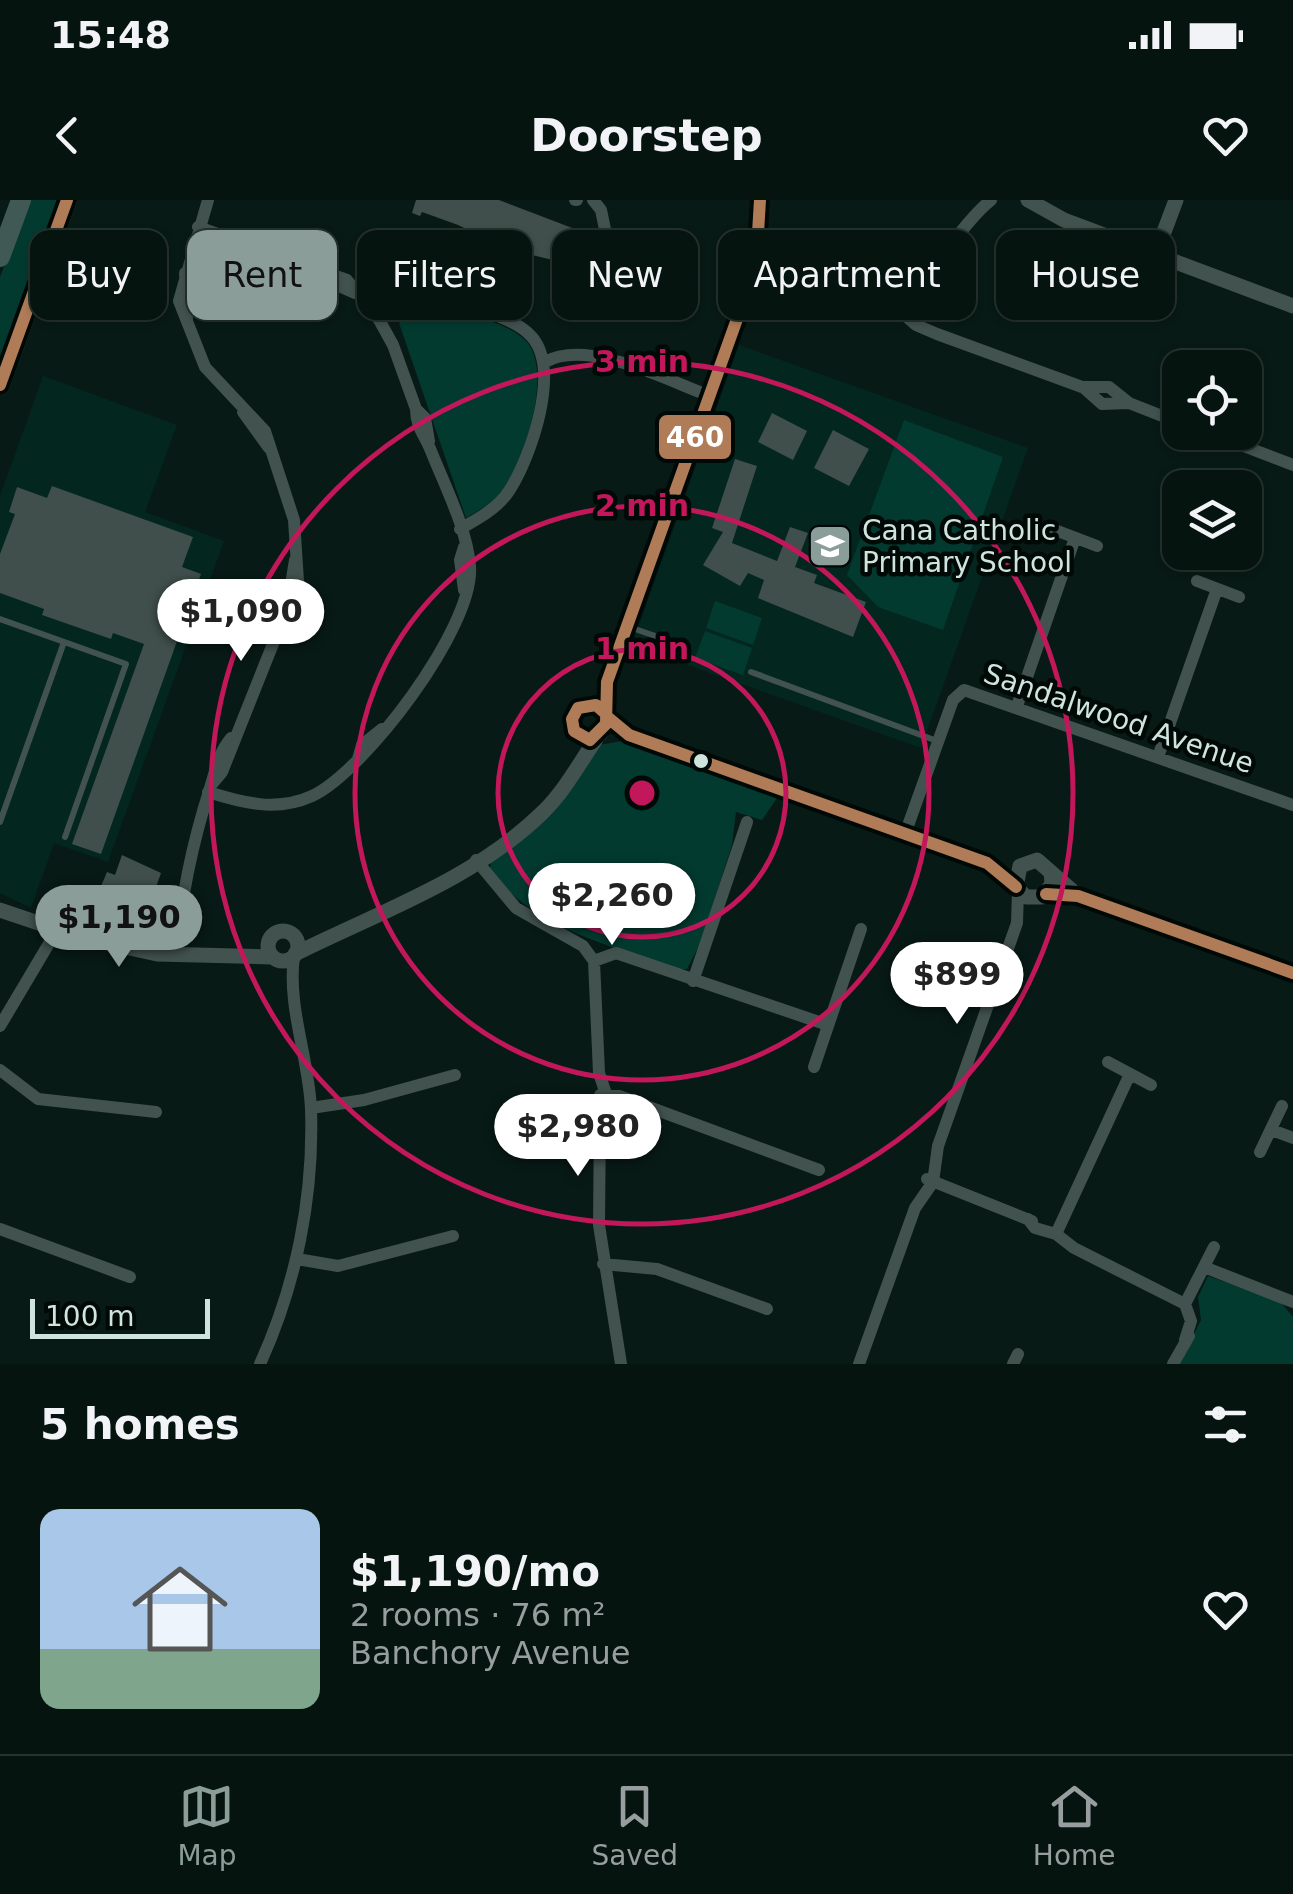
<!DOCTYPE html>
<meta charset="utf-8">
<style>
:root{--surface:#061410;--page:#0f1d19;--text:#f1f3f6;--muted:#989e9f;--line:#273330;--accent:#8a9d98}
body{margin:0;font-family:"DejaVu Sans",sans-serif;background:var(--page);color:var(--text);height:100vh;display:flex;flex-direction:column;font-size:38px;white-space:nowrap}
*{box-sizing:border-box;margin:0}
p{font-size:32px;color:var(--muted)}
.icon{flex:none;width:55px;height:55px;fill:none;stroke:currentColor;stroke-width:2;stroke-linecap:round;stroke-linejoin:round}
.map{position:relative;height:1164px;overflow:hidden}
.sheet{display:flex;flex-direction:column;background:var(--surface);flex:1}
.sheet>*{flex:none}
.banner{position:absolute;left:30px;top:30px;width:1235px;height:90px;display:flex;gap:20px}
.controls{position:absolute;left:1162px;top:150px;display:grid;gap:20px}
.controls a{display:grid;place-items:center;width:100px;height:100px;border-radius:20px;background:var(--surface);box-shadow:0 2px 8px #0004,0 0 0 2px var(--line);font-size:50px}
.scale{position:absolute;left:30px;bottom:25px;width:180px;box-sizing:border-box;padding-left:10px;border:5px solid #d0e4de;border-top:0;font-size:28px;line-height:35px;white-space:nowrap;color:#d0e4de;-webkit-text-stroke:8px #000906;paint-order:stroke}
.price{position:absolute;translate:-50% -85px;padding:0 22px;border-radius:35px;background:#fff;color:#222;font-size:32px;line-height:65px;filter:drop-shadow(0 2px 5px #0008)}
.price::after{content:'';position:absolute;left:50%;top:60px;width:30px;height:22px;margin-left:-15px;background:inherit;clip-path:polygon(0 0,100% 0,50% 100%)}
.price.active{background:var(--accent);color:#111}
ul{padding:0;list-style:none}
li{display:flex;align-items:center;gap:30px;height:250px;padding:0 40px}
li span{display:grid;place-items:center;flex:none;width:280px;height:200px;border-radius:20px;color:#555}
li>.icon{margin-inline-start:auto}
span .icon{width:120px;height:120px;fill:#fffc;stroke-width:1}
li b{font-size:42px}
h2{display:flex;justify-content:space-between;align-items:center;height:120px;padding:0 40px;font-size:42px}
.tag{padding:0 35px;border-radius:20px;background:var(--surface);box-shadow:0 2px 8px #0004,0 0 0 2px var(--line);font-size:35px;line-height:90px}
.tag.active{background:var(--accent);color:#111}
.status{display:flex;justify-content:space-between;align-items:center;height:70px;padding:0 50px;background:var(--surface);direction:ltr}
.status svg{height:28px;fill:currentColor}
header{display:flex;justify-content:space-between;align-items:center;height:130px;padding:0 40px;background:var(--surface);font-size:45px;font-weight:700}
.tabs{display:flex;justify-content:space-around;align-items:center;height:140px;border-top:2px solid var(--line);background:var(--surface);font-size:28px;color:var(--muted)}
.tabs a{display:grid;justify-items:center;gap:5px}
.tabs .active{color:var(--accent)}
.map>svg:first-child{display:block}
.built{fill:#03261f}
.green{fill:#033a30}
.building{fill:#404f4b}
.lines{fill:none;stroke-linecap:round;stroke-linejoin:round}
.service{stroke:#42524e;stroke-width:6}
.minor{stroke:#42524e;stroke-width:12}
.tertiary{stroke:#42524e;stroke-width:15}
.trunk{stroke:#415954;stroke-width:20}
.bus-1-casing{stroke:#000906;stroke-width:20}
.bus-1{stroke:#b07c57;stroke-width:12}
.ring{fill:none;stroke:#c2185b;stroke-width:5}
.bus-dot{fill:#d0e4de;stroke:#000906;stroke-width:4}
.labels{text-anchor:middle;stroke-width:9;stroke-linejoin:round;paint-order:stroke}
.poi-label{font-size:28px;fill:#d0e4de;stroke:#000906;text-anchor:start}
.street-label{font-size:28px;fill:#d0e4de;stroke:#000906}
.centre{fill:#c2185b;stroke:#000906;stroke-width:5}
.ring-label{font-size:30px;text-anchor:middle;font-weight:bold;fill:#c2185b;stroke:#000906;stroke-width:9;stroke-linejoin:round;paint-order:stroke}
.line-badge{stroke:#000906;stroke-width:4}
.badge-label{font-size:28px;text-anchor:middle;font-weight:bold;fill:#fff}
</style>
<div class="status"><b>15:48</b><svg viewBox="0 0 49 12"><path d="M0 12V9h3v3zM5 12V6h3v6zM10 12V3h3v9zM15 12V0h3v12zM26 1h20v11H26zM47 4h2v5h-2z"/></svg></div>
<header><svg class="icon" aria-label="back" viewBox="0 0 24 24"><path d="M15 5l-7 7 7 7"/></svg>Doorstep<svg class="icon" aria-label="heart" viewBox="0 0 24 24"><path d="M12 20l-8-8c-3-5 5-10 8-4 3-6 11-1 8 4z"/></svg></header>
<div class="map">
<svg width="1293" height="1164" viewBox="0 0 1293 1164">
<rect width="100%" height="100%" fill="#081a16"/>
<path class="built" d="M 739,145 L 1028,248 L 921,548 L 632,445 Z
M 43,176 L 177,225 L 145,312 L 224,341 L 108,662 L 54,643 L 31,708 L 0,693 L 0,296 Z"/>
<path class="green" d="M 30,0 L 60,0 L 0,164 L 0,77 Z
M 421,106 C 454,113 498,117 524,139 C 555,166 525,263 503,291 C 493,303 479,310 466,318 L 399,123 Z
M 904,220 L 1003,257 L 943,430 L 878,407 L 847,375 Z
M 715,401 L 762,418 L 753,445 L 706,428 Z
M 705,431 L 752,448 L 743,475 L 695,458 Z
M 628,540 L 779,595 L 762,620 L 736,612 L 732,645 L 701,742 L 687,769 L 674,769 C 610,744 532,729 490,669 L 491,662 C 544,621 567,605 599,545 Z
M 1208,1076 L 1280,1101 L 1293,1117 L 1293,1164 L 1179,1164 L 1201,1120 L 1198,1097 Z"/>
<path class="building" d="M 416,0 L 499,0 L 588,34 L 578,60 L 647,79 L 639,102 L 559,69 L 561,62 L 507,49 L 458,25 L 422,12 L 420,16 L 412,13 Z
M 772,213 L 807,231 L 793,260 L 758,242 Z
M 833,230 L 869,249 L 849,286 L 814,268 Z
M 735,259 L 757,266 L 732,343 L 777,361 L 790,327 L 808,333 L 795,367 L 817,375 L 814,383 L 866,402 L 853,437 L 758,398 L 764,380 L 748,373 L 740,386 L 703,365 L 723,332 L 712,328 Z
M 52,286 L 193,337 L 182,367 L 201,374 L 101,654 L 72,644 L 144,444 L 113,433 L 111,439 L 42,415 L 44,409 L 0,393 L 0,354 L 15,314 L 9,312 L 17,287 L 47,298 Z
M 122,655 L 161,673 L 146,715 L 132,710 L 130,716 L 116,711 L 114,717 L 94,703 L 107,672 L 115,675 Z"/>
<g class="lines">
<path class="service" d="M 0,419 L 126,464 L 65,637
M 629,427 L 667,440
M 751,472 L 937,541
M 0,622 L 64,442"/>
<path class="minor" d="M 208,0 L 179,101 L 205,167 L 265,231 L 294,320 L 298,381 L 222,572 L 211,585
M 575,0 L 577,0
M 593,0 L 601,10 L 606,34
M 198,27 L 347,80 L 377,116 L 393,145 L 416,209 L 425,218 L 429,241
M 756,66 L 885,112 C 923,95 955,29 991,0
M 321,72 L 332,83 L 355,93
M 185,73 L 187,120
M 446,100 C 472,110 513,115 532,137 C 561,171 531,257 509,291 C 498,308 478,319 460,329
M 895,107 L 916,125 L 937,134 L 1082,187 L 1109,187 L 1129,203 L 1180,223
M 545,162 C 588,138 666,180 710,196
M 1083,187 L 1102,204 L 1129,203
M 243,212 L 269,248
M 1207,232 L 1293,265
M 1055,330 L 1097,346
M 1197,381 L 1239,397
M 464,390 L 460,360 L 464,347
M 287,409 L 295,360
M 1017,506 L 1075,338
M 1158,557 L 1217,389
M 358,559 L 362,545 L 382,529
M 208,592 C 243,603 277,612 312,596 C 364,572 475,427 470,366 C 467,329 445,286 431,251 C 425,235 416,228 416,209
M 905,634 L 953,500 L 964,490 L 1293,605
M 476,660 L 516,708 L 583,746 L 594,761 L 599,873 L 606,894 L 600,914 L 599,1025 L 621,1164
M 176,756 C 181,696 192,644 210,588 C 216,569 218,554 231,538
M 594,761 L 616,753 L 828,825
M 693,781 L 747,622
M 0,826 L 57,730
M 1108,862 L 1151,885
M 814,867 L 861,729
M 0,870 L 38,899 L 156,912
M 600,895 L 619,896 L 819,970
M 311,908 L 364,900 L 455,875
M 1272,930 L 1293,938
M 1260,952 L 1282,906
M 927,979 L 1032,1021
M 1028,1019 L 1035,1028 L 1056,1034 L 1074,1048 L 1185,1104 L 1191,1121 L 1185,1140
M 0,1029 L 130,1077
M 1056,1034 L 1130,874
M 297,1059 L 338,1066 L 453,1036
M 603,1064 L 657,1069 L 767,1109
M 1204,1067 L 1293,1102
M 1185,1104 L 1214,1047
M 260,1164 C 296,1085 314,997 311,909 C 309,858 287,807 294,756
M 859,1164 L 915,1008 L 933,982 L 938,946 L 1017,723 L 1018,691
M 1013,1164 L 1018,1154
M 1173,1164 L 1189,1136"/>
<path class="tertiary" d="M 1028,0 L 1064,20 L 1293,106
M 1155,56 L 1176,0
M 605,513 L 596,505 L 578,508 L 572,519 L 574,531 L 590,540 C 614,532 606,504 607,482 L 756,66 L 760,0
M 606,516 L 629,535 L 987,663 L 1016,687
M 1051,672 L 1052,684 L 1042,697 L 1026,697 L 1016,687 L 1020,666 L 1037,660 L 1078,696
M 1046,694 L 1078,696 L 1293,773
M 0,710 L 80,737 L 157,754 L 272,757
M268 746a15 15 0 1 1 30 0a15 15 0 1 1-30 0Z
M 295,754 C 379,712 473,680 542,613 C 564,592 579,564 596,539"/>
<path class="trunk" d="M 0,57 L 21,0
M 0,185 L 67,0"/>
<g class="bus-1-casing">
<path id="bus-1" d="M 0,185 L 67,0
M 605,513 L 596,505 L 578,508 L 572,519 L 574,531 L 590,540 L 606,524 L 607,482 L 756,66 L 760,0
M 606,516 L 629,535 L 987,663 L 1016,687
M 1046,694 L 1078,696 L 1293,773"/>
</g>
<use href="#bus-1" class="bus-1"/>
</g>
<g class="ring">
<circle cx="642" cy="593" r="144"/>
<circle cx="642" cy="593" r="287"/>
<circle cx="642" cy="593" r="431"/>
</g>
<defs>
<g id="school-square" transform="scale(2.25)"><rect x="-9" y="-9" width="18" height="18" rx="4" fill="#8a9d98" stroke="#000906"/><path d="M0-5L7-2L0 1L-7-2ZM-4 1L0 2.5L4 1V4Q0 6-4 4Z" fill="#fff"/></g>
</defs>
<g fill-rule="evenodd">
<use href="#school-square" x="830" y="346"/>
</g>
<circle class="bus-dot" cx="701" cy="561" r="9"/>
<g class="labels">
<g class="poi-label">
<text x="862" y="340">Cana Catholic<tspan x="862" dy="32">Primary School</tspan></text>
</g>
<g class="street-label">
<text transform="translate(1119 518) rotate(19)" y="10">Sandalwood Avenue</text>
</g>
</g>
<circle cx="642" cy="593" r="15" class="centre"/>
<g class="ring-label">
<text x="642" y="172">3 min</text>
<text x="642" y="316">2 min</text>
<text x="642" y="459">1 min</text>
</g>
<rect class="line-badge" x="657" y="213" width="76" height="48" rx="10" fill="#b07c57"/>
<g class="badge-label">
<text x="695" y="247">460</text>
</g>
</svg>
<div class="controls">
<a><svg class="icon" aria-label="locate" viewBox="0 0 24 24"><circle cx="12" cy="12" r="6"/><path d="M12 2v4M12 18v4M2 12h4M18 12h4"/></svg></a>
<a><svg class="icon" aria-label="layers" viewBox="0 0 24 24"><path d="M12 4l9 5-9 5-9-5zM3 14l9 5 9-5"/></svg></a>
</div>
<div class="scale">100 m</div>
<b class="price" style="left:241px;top:464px">$1,090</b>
<b class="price" style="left:612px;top:748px">$2,260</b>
<b class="price active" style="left:119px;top:770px">$1,190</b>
<b class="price" style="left:957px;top:827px">$899</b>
<b class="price" style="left:578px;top:979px">$2,980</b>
<div class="banner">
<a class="tag">Buy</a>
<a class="tag active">Rent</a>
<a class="tag">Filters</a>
<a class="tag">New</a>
<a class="tag">Apartment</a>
<a class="tag">House</a>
</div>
</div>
<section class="sheet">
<h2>5 homes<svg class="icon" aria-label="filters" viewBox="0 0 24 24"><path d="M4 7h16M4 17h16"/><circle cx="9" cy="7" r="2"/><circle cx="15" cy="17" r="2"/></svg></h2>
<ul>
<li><span style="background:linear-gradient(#a9c7e8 70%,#7fa58c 0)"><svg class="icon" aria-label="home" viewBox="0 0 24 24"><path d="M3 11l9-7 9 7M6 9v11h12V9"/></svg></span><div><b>$1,190/mo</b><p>2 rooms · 76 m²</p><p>Banchory Avenue</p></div><svg class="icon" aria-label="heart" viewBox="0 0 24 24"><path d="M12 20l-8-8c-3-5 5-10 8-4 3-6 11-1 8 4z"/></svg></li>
</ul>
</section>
<nav class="tabs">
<a class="active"><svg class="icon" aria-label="map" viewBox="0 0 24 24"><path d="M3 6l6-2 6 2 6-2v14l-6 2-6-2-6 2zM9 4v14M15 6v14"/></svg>Map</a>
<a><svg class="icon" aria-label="saved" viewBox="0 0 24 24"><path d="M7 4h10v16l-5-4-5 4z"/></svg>Saved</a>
<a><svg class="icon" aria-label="home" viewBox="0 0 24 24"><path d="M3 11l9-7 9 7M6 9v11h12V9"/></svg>Home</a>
</nav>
